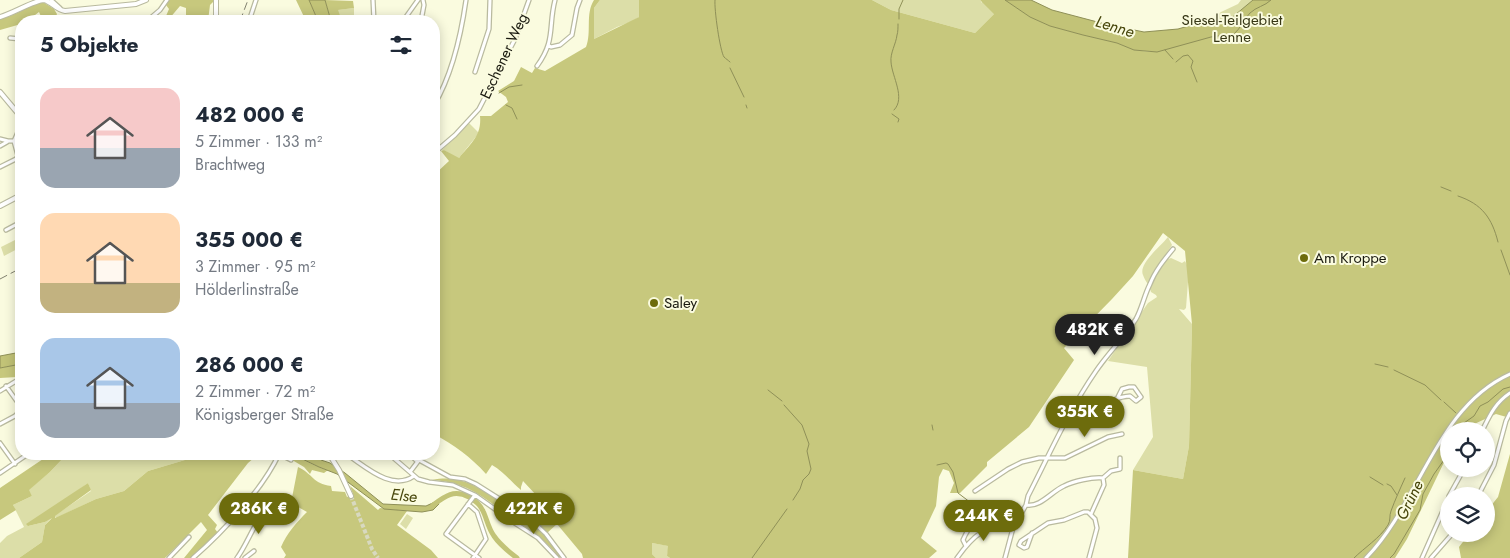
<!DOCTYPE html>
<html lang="de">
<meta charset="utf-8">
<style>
:root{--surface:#fff;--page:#f6f6f7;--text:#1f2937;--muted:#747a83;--accent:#6d6c0c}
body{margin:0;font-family:Jost,sans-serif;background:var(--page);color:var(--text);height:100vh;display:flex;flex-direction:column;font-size:19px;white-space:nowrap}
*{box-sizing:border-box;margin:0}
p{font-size:16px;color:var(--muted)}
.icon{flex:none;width:28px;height:28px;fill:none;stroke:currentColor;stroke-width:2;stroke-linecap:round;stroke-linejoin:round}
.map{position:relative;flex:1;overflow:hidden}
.drawer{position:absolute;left:15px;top:15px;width:425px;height:445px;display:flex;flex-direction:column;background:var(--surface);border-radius:20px;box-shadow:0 2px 12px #0003}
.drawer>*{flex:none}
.tools{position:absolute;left:1440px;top:422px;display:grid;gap:10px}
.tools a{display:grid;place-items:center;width:55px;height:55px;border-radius:50%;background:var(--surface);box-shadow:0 2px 12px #0003;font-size:25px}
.price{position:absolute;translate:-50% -42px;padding:0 11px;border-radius:18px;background:var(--accent);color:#fff;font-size:16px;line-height:32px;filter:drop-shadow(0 1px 2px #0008)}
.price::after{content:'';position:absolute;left:50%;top:30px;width:15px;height:11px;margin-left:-8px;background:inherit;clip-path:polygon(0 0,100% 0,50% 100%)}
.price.on{background:#222;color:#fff}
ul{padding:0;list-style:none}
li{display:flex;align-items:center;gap:15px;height:125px;padding:0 25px}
li span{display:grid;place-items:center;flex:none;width:140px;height:100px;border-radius:15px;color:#555}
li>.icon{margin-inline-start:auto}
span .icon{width:60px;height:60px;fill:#fffc;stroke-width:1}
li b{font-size:21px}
h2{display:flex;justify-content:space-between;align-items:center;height:60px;padding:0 25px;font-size:21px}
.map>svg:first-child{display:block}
.green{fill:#dcdea8}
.forest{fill:#c7c87d}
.water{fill:#c2c377;stroke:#8f9058}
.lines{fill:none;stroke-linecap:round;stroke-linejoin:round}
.stream{stroke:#8f9058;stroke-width:1}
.river{stroke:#c2c377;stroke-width:5}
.major-tunnel{stroke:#d8d9c0;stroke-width:4;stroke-dasharray:4 2;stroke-linecap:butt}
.minor-casing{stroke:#b9ba9f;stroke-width:5.5}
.major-casing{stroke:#b9ba9f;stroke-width:6}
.minor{stroke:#fff;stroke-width:3}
.major{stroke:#fff;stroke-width:4}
.rail{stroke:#81816f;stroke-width:1;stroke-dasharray:8 4;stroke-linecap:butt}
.poi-dot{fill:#6d6c0c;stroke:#fafbdf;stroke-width:2}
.labels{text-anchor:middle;stroke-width:4;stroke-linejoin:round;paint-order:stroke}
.park-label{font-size:15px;fill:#363615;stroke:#fafbdf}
.street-label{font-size:15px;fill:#19190f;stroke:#fafbdf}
.poi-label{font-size:15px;fill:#19190f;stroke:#fafbdf;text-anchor:start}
.water-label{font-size:16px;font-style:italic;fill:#47460b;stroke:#fafbdf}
</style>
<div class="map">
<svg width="1510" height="558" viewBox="0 0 1510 558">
<rect width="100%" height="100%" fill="#fafbdf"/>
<path class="green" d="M 600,0 L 639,0 L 639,17 L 633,21 L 617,27 L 594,39 L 594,8 Z
M 872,0 L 980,0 L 982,3 L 982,0 L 1030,0 L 1050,10 L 1143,33 L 1179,29 L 1213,18 L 1221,12 L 1238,4 L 1241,0 L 1286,0 L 1276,15 L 1170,63 L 994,14 L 975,33 L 891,10 Z
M 354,8 L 354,21 L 342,21 L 337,10 Z
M 468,122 L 479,133 L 458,159 L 444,150 L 441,151 Z
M 21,237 L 21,247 L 4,256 L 1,247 Z
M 1168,237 L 1172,245 L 1161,262 L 1171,258 L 1182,263 L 1185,261 L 1189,269 L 1186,308 L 1184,310 L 1179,309 L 1192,324 L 1189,446 L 1183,479 L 1133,470 L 1153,437 L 1147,367 L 1108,361 L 1148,303 L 1157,297 L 1156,295 L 1151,292 C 1149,284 1146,283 1143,275 C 1138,264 1161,246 1168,237 Z
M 67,454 L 205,454 L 148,471 L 124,491 L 96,499 L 56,518 L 54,516 L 91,491 L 88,483 L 28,526 L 45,522 L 52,517 L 45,525 L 42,542 L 19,558 L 0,558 L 0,543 L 7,536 L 24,527 L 13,505 L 32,496 L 28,490 L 50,472 Z
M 407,514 L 413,518 L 406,529 L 400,524 Z
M 652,543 L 669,546 L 667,556 L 670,558 L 656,558 L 652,554 Z"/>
<path class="forest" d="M 169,0 L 214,0 L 214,1 L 210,5 L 208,21 L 183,21 L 186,18 L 186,8 L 180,6 L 169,19 L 166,16 L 169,9 L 166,5 Z
M 296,0 L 309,0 L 318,21 L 306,21 Z
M 325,0 L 353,1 L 354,8 L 338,10 L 342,21 L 331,21 Z
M 594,0 L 600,0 L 594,8 L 594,39 L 639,17 L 639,0 L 872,0 L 891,10 L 975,33 L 994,14 L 980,0 L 1005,0 L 1030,17 L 1050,26 L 1083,35 L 1117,43 L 1134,50 L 1150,52 L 1211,37 L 1234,34 L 1249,14 L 1257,7 L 1271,0 L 1510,0 L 1510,418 L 1496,414 L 1459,431 L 1449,431 L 1449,452 L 1407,539 L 1395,558 L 1128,558 L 1133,470 L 1183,479 L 1189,446 L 1192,324 L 1185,251 L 1163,233 L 1133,276 L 1112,299 L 1064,348 L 1074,360 L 1029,427 L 987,462 L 987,466 L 960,493 L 950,493 L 954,483 L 949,471 L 943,469 L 939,477 L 936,506 L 921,538 L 937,551 L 929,558 L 670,558 L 667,556 L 668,546 L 652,543 L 652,554 L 656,558 L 583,558 L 582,554 L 557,524 L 547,533 L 561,556 L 559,557 C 545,539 533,533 515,520 C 484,499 472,483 432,480 C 468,473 484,494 514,509 C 526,515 530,515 540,525 L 550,515 L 550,510 L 523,481 L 521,487 L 521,490 C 511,482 504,472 492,465 L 486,474 C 471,457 454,445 434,434 L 434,175 L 449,161 L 441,151 L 444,150 L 459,158 C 470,144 482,136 480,116 L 491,116 L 508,102 L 506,97 L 498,91 L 514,81 L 521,67 L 532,73 L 535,68 L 545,71 L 586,47 C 592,32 585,14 594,0 Z
M 43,2 L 54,9 L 57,14 L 54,21 L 43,21 L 39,12 L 27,21 L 21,21 L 21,24 L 0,30 L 0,19 C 15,16 28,6 43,2 Z
M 21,364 L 21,374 L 17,377 L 0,378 L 0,368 Z
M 47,454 L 67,454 L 50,472 L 29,490 L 32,496 L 13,505 L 16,510 L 0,520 L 0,488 L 43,459 Z
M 205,454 L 236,455 L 257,454 L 255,457 L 248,463 L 208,515 L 217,525 L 215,529 L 218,533 L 192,558 L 184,558 L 207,530 L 201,522 L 165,558 L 19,558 L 42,542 L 45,525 L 52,518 L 45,522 L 28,526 L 26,524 L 88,483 L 91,490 L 55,516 L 55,518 L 96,499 L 124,491 L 148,471 Z
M 282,454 C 300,454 311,466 328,470 L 324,473 L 312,470 L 310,474 L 304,467 Z
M 1510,454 L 1510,558 L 1461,558 L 1459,547 L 1469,534 L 1486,534 L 1486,512 L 1498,497 Z
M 298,467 C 312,473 313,484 331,486 L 332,491 L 345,492 L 347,497 L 353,494 L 350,486 L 378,510 L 380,508 L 407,511 L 397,525 L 431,550 L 438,558 L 284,558 L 286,555 L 281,547 C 287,533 296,523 307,512 L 291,503 Z"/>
<path class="water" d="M 309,0 L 325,0 L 331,21 L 318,21 Z
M 1005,0 L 1031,0 L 1052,10 L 1105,24 L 1144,32 L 1178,29 L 1195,24 L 1218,23 L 1229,20 L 1253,0 L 1271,0 C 1265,6 1256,7 1250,13 C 1243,20 1241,28 1234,34 L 1211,37 L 1157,52 L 1134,50 L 1117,43 L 1083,35 L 1050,26 L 1030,17 Z
M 21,352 L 21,364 L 0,368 L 0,356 Z
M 292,454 L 310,454 L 312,455 L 316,454 L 321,460 L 330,463 L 345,473 L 383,504 L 426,506 L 437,501 L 439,504 L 433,510 L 422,512 L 384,509 L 337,474 L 319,467 Z"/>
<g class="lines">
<path class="stream" d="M 715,0 C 714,9 720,51 724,57 C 726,59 728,60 730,62
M 899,19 L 899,9 L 903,0
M 1165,50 L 1173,59
M 1176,62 L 1183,56 L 1188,55 L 1193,61 L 1191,67 L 1197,82
M 730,68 L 744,97
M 499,93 L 509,87 L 522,85
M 506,105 L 512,108 L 517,119
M 746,105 L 747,108
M 894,110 C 906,98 892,77 891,62 C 890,53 896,44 897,35 C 898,32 898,28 898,24
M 892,114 L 899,119 L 898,122
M 1441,187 L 1451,191
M 1458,196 C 1482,204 1492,218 1498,242
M 1501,250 L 1510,275
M 1375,364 L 1388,367
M 1394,370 L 1425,385 L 1441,400
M 768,390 L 782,401
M 1444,402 L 1456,413
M 784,405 L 802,425 L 809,444 L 807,451 L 811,469 L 809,474 L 803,480 L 800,489 L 793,500
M 932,425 L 933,430
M 1460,431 L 1464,423 L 1474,416 L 1480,406 L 1488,402 L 1503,389 L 1510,387
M 937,465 L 946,463 L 948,464 L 953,472 L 958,493 L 983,512
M 1370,477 L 1383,485
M 1387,484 L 1391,486 L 1397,495
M 986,514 L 997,523
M 752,558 L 787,509
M 1354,558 C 1364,548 1380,538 1388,525 C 1391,520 1389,516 1391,511 C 1395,500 1400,489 1405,478
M 1390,558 L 1394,554 L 1420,510 L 1423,494 L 1434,474 L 1449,453"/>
<path class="river" d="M 433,505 C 445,496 454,489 469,497 C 475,501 480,504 483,511 C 487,519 488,528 494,536 C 500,545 508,551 517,558"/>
<path class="major-tunnel" d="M 351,496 L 372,549 L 378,558"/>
<g class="minor-casing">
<path id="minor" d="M 51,0 L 60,8
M 373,0 L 374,21
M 147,21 L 160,10 L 167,0
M 249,21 L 256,0
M 403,21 L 418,0
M 421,21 L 424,5 L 423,0
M 10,38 L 21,39
M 548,45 L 551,47 L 560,45 L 572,35 L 577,8 L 580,0
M 537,66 C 556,40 548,27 555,0
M 475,72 L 489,29 L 490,0
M 434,105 C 452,75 461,35 466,0
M 0,139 L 8,141 L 21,141
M 14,141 L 21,125
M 0,146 L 7,142
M 434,153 L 455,135 L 479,109 L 515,39 L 529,0
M 0,167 L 16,159 L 18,156 L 14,141
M 6,230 L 21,222
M 6,386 L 21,407
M 0,391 L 21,378
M 1065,420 C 1089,420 1106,397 1130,396 L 1136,401 L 1141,397 L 1134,387 L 1129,387 L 1122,389 L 1118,397
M 0,424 L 15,416 L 21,410
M 1482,431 C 1490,415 1495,403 1510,393
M 0,443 L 15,464
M 279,454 L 291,460
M 346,454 C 364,465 391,492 414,476
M 389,454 L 418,479 L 429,482 L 453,485 L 475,495 L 513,522 L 538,538 L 557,558
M 409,454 L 417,461
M 410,472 L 419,460 L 450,477 L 465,479 L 476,484 L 528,517 L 546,534 L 564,558
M 0,473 L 28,454
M 1103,478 L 1111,471 L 1120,469 L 1120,458
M 975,491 L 1008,469 L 1022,462 L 1039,458 L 1065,458 L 1108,437 L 1122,434
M 475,495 L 446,534 L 479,558
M 1449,496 L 1464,469
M 1478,496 L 1494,465 L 1506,421 L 1510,413
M 468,504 L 477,512 L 486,539 L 473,558
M 1026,505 C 1040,508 1052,491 1064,486 C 1074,481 1092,477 1103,478 L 1104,485 L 1091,514
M 1032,533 L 1027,547 L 1024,548 L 1019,545 L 1021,541 L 1048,523 L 1064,520 L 1084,512 L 1088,512 L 1095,519 L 1097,528 L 1089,558
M 966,546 L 963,540 C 969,524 982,513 996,504
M 169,558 L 189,537
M 193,558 C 222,533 263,489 279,454
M 237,558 C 250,540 255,517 274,504
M 245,558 L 254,551
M 957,558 C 972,537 985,523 1013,528
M 1005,558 L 1013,528 L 1026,505 L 1028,496 C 1050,453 1069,410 1096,371 C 1108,353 1124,338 1136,319 C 1142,308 1144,296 1150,284 C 1155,271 1164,260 1173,249
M 1366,558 C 1420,503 1436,407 1510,374
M 1422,558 L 1449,497
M 1431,558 L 1452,534"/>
</g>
<g class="major-casing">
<path id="major" d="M 0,17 C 12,14 35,0 44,0 C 52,2 56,10 65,11 L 136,4 L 146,0
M 216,21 L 216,0
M 0,92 L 21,117
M 0,206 L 21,195
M 329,454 L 339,470 L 351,496"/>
</g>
<use href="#minor" class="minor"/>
<use href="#major" class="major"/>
<path class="rail" d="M 240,21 L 248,0
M 0,279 L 21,268"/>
</g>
<g class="poi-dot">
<circle cx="1304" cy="258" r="5"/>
<circle cx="654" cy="303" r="5"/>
</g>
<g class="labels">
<g class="park-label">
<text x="1232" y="25">Siesel-Teilgebiet<tspan x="1232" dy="17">Lenne</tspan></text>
</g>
<g class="street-label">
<text transform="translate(504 56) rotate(-65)" y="5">Eschener Weg</text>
</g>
<g class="poi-label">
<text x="1314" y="263">Am Kroppe</text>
<text x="664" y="308">Saley</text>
</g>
<g class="water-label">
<text transform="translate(1115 26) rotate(17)" y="6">Lenne</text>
<text transform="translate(404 495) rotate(6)" y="6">Else</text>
<text transform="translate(1409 500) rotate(-64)" y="6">Grüne</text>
</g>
</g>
</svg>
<div class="tools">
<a><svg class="icon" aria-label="locate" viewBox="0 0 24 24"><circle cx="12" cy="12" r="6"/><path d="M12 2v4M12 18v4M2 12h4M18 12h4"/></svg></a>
<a><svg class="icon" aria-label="layers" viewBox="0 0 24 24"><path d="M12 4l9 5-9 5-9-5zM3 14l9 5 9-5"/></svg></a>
</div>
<b class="price on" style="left:1095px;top:356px">482K €</b>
<b class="price" style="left:1085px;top:438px">355K €</b>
<b class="price" style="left:259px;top:535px">286K €</b>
<b class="price" style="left:534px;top:535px">422K €</b>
<b class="price" style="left:984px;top:542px">244K €</b>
<section class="drawer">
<h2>5 Objekte<svg class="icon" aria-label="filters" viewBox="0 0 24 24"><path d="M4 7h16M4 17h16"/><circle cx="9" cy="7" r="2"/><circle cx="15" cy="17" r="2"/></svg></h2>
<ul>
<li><span style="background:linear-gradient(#f6c9c9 60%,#9aa5b1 0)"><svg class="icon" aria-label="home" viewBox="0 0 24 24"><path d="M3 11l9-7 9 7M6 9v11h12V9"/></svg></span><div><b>482 000 €</b><p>5 Zimmer · 133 m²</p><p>Brachtweg</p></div></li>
<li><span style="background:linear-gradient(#ffd9b3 70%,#c2b280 0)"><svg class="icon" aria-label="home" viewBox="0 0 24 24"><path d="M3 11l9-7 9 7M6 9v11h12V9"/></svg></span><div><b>355 000 €</b><p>3 Zimmer · 95 m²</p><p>Hölderlinstraße</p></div></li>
<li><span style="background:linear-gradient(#a9c7e8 65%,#9aa5b1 0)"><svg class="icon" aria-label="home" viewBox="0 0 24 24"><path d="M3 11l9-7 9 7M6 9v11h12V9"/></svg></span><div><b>286 000 €</b><p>2 Zimmer · 72 m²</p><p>Königsberger Straße</p></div></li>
</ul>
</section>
</div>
